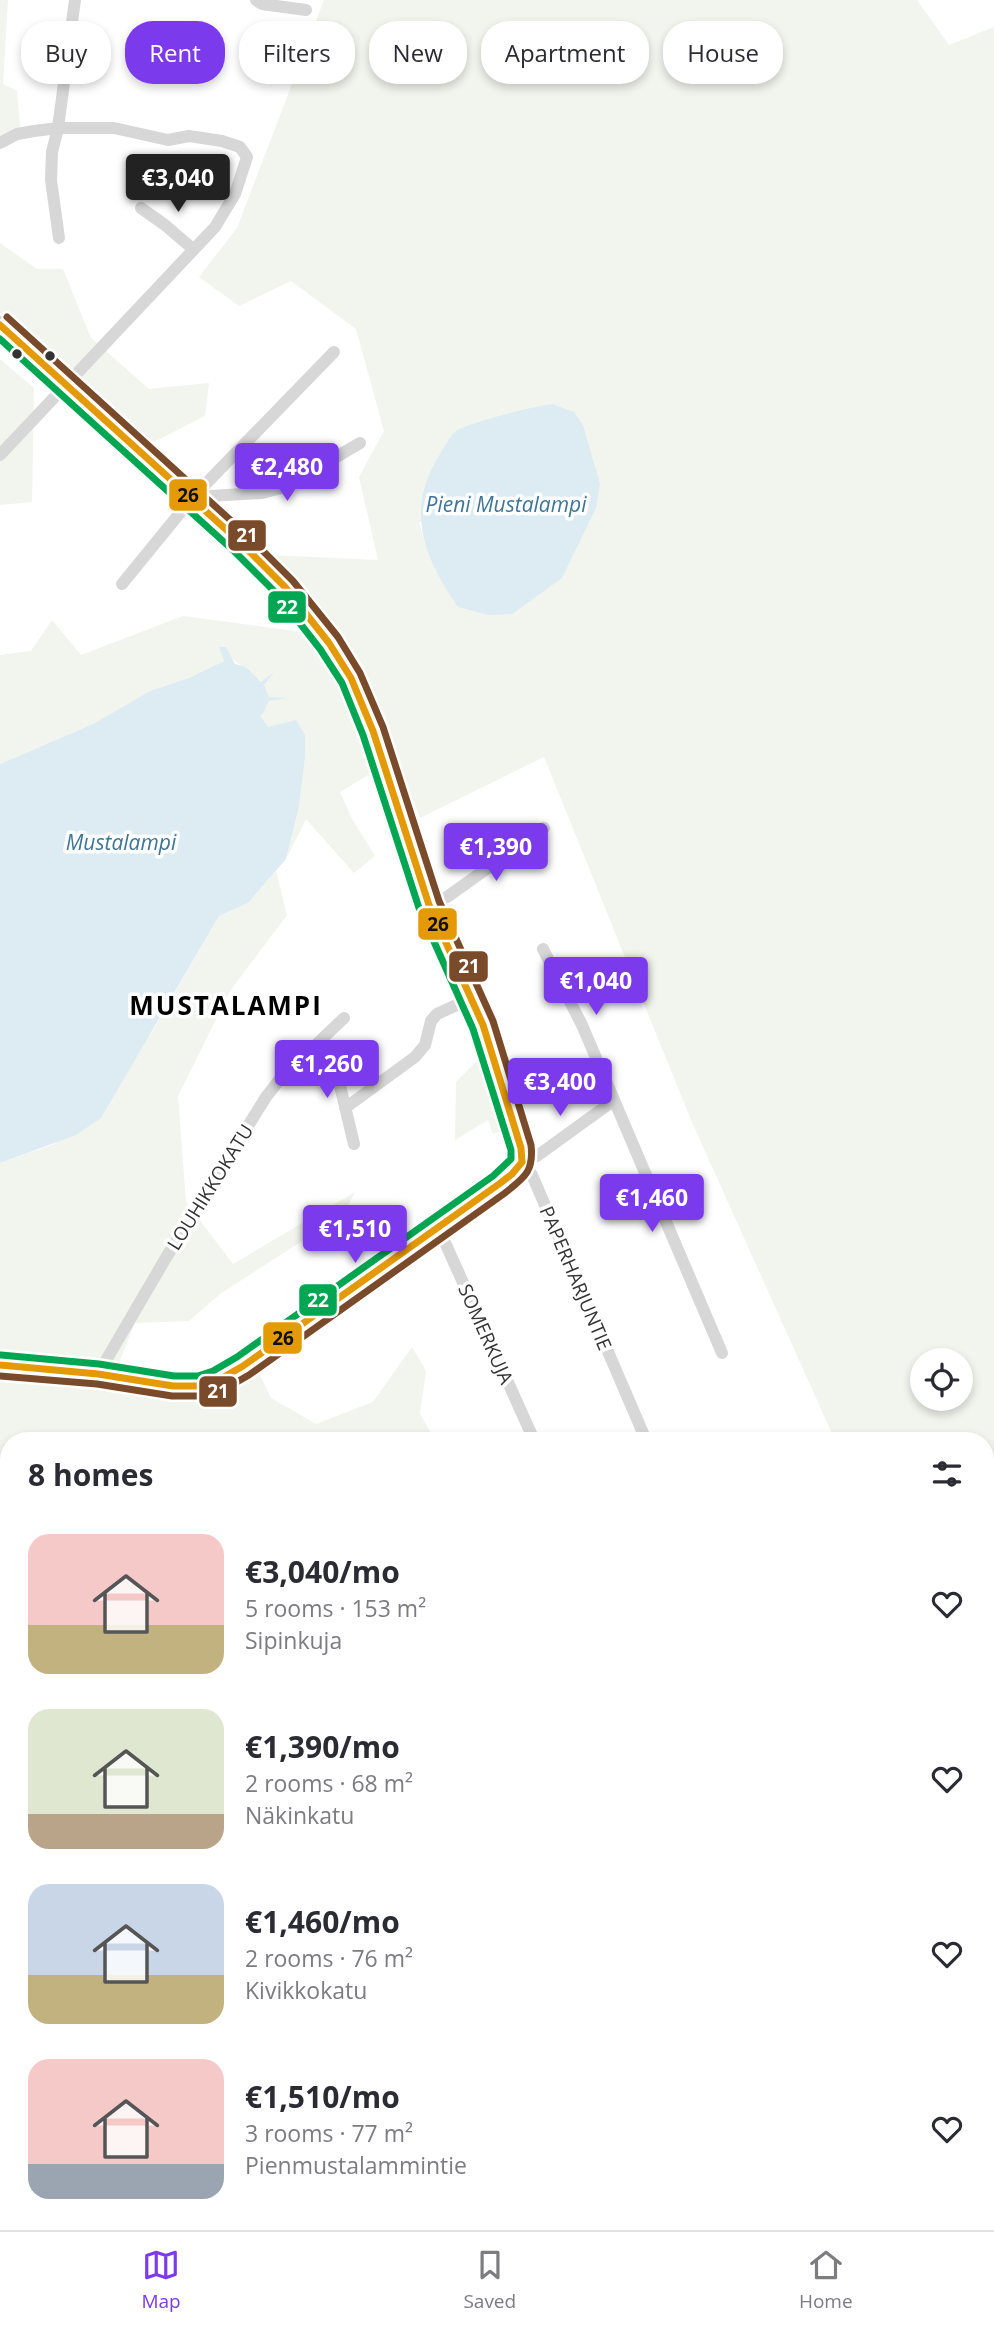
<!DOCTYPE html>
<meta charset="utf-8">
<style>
:root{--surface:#fff;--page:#f7f7f7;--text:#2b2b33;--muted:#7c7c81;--line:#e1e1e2;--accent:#7c3aed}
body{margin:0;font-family:"Open Sans",sans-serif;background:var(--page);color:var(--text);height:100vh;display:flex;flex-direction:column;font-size:26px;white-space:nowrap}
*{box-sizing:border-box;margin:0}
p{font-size:23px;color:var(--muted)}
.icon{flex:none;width:38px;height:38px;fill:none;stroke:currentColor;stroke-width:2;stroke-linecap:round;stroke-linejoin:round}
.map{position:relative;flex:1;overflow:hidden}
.drawer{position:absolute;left:0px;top:1432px;width:994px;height:800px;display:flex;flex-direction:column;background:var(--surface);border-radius:28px 28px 0 0;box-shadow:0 4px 10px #0003}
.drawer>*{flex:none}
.banner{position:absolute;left:21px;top:21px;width:952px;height:63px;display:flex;gap:14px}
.buttons{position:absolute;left:910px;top:1348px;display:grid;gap:14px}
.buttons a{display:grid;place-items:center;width:63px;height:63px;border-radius:50%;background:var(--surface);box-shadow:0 4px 10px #0003;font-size:35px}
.price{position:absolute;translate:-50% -60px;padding:0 16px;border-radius:7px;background:var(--accent);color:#fff;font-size:23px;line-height:46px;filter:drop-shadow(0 2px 4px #0008)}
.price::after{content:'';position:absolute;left:50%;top:42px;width:21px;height:16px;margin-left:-10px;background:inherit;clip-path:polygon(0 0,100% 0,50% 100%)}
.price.current{background:#222;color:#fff}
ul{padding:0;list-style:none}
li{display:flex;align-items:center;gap:21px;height:175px;padding:0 28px}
li span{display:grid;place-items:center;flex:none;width:196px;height:140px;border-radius:21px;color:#555}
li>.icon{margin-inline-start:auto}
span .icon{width:84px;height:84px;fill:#fffc;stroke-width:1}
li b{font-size:30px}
h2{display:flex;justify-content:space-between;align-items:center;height:84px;padding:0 28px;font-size:30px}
.pill{padding:0 24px;border-radius:28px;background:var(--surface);box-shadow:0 4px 10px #0003;font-size:24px;line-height:63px}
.pill.current{background:var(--accent);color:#fff}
.menu{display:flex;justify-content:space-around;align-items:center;height:98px;border-top:2px solid var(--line);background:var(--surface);font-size:19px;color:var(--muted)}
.menu a{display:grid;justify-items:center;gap:4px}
.menu .current{color:var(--accent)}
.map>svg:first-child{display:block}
.green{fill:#f1f5ed;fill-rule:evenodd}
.water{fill:#ddebf3}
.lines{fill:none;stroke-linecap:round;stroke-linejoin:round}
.street{stroke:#d7d7d7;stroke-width:12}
.secondary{stroke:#d0d0d0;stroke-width:18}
.bus-1-casing{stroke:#fff;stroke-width:12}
.bus-2-casing{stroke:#fff;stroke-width:12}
.bus-3-casing{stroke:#fff;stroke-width:12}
.bus-1{stroke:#e39a05;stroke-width:7}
.bus-2{stroke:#00a651;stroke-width:7}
.bus-3{stroke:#7a4b2a;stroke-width:7}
.bus-dot{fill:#333;stroke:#fff;stroke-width:2.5}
.labels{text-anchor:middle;stroke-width:7;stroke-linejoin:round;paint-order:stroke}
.street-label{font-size:19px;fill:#333;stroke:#fff}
.water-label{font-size:21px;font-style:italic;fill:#3f7597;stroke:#fff}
.district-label{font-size:26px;font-weight:bold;letter-spacing:2px;fill:#000;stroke:#fff}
.line-badge{stroke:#fff;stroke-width:2.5}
.badge-label{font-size:19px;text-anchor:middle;font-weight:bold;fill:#fff}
.pale-badge-label{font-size:19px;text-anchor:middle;font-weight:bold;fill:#111}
</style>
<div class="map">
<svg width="994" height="2230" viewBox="0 0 994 2230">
<rect width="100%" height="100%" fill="#fff"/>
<path class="green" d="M 0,0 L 8,0 L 3,84 L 17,91 L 20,127 L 0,136 Z
M 324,0 L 917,0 L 949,45 L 994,27 L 994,1694 L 985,1701 L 985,1440 L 835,1440 L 691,1120 L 544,757 L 420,818 L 362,670 L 269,555 L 378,560 L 359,477 L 384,431 L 356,329 L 291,281 L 239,306 L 199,277 L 237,228 ZM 595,508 L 585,529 L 459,607 C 440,580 427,554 419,522 ZM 922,1360 L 961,1360 L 961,1398 L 922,1398 Z
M 0,243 L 37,269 L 63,269 L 91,338 L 149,389 L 209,383 L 205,416 L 152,443 L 0,314 Z
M 0,359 L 34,388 L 32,502 L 0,505 Z
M 183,616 L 302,632 L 343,681 L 380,768 L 340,792 L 352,819 L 375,856 L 354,873 L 306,819 L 286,859 L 299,807 L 305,758 L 268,728 L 261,717 L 269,701 L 282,698 L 269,698 L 263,685 L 271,675 L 261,682 C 248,669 233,661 220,648 L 224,661 L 189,678 L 150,691 L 93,724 L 0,764 L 0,655 L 31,651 L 52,620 L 81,655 Z
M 276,871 L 287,915 L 230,991 L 178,1096 L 186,1202 L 233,1264 L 355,1192 L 344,1214 L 220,1294 L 189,1321 L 135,1323 L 108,1390 L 203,1399 L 232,1389 L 257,1369 L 271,1398 L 316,1424 L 373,1402 L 412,1347 L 426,1371 L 420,1414 L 435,1440 L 9,1440 L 9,2026 L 0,2025 L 0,1163 L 54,1144 L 152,1032 L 219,916 L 248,903 Z
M 485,1053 L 507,1128 L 493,1134 L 488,1120 L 455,1140 L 456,1082 Z"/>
<path class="water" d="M 552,404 L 574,412 L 583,425 L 600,484 L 596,508 L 562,578 L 512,614 L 489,615 L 458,607 C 424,557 404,511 440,454 C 445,447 451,433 459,429 C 465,426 473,424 479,422 C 504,414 527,408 552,404 Z
M 219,647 L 226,647 L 235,664 L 246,667 L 261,682 L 274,672 L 264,685 L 269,697 L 287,698 L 269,701 L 261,717 L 268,727 L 296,720 L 305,735 L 305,758 L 299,807 L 286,859 L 248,903 L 219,916 L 101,1118 L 76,1135 L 0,1163 L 0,764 L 93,724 L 150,691 L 189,678 L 224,661 Z
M 994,1694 L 994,2230 L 0,2230 L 0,2037 L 9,2040 L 9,2222 L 985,2222 L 985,1701 Z"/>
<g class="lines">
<path class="street" d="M 256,0 L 262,4 L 306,10
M 0,143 L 17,134 L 34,131 L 58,128 L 114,128 L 168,140 L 189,136 L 222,141 L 240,147 L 247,157 L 235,194 L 215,227 L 0,455
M 141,208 L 165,225 L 193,249
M 59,238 L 51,180 L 52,152 L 58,128 L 75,0
M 193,497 L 262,493 L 285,487 L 360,443
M 122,584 L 193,497 L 334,352
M 429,905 L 447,897 L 544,828
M 543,949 L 582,1025 L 722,1353
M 317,1045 L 332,1060 L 336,1069 L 354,1144
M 345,1108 L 415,1057 L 425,1045 L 431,1021 L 437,1014 L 472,998
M 522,1162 L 532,1175 L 646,1440
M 438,1227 L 534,1440
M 0,1365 L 98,1374 L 173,1386 L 199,1386 L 217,1381 L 243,1366 L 499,1184 L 512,1174 L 522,1162 L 537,1156 L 613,1101
M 98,1374 L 167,1256 L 266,1097 L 280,1079 L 344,1018"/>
<path class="secondary" d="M 0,325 L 242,544 L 285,587 L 329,643 L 351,678 L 373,731 L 429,905 L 483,1025 L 521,1148 L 522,1162"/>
<g class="bus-1-casing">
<path id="bus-1" d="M 0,325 L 242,544 L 285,587 L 329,643 L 351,678 L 373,731 L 429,905 L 483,1025 L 521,1148 L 522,1162
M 0,1365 L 98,1374 L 173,1386 L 199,1386 L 217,1381 L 243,1366 L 499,1184 L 512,1174 L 522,1162"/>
</g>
<g class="bus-2-casing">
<path id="bus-2" d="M 0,339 L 235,552 L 277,594 L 320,649 L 342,683 L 363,735 L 419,908 L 473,1029 L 511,1150 L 511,1159 L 493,1176 L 237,1357 L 213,1371 L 198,1376 L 174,1376 L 99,1364 L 1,1355"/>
</g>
<g class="bus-3-casing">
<path id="bus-3" d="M 0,1376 L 97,1384 L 172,1396 L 199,1396 L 221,1391 L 249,1375 L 505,1193 C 525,1177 534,1171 531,1145 L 493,1021 L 439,901 L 383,727 L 360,673 L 338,637 L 293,581 L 249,537 L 7,317"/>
</g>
<use href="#bus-1" class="bus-1"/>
<use href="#bus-2" class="bus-2"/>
<use href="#bus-3" class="bus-3"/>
</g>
<g class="bus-dot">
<circle cx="17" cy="354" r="6"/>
<circle cx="50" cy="356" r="6"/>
</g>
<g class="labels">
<g class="street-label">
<text transform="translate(210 1187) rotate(-58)" y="7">LOUHIKKOKATU</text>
<text transform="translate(576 1278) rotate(67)" y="7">PAPERHARJUNTIE</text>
<text transform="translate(486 1334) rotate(66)" y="7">SOMERKUJA</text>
</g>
<g class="water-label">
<text x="506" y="512">Pieni Mustalampi</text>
<text x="121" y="850">Mustalampi</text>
</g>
<g class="district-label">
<text x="226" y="1015">MUSTALAMPI</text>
</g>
</g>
<g class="line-badge">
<rect x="168" y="478" width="40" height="34" rx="7" fill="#e39a05"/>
<rect x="227" y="519" width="40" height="33" rx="7" fill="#7a4b2a"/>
<rect x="267" y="590" width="40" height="34" rx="7" fill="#00a651"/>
<rect x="417" y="907" width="41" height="34" rx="7" fill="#e39a05"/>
<rect x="448" y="950" width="41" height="33" rx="7" fill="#7a4b2a"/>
<rect x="298" y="1283" width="40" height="34" rx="7" fill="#00a651"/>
<rect x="262" y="1321" width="41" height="34" rx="7" fill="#e39a05"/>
<rect x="198" y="1375" width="40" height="33" rx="7" fill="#7a4b2a"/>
</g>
<g class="badge-label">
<text x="247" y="542">21</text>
<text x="287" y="614">22</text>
<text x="469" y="973">21</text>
<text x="318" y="1307">22</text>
<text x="218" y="1398">21</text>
</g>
<g class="pale-badge-label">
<text x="188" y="502">26</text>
<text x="438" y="931">26</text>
<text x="283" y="1345">26</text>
</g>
</svg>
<div class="buttons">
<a><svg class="icon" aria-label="locate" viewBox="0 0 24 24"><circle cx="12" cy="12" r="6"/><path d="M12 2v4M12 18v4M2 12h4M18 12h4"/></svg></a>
</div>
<b class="price current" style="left:178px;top:214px">€3,040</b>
<b class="price" style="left:287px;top:503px">€2,480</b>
<b class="price" style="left:496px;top:883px">€1,390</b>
<b class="price" style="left:596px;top:1017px">€1,040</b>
<b class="price" style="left:327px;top:1100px">€1,260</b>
<b class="price" style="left:560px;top:1118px">€3,400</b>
<b class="price" style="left:652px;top:1234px">€1,460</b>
<b class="price" style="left:355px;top:1265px">€1,510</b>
<div class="banner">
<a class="pill">Buy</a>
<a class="pill current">Rent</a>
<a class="pill">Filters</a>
<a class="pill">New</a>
<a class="pill">Apartment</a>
<a class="pill">House</a>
</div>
<section class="drawer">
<h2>8 homes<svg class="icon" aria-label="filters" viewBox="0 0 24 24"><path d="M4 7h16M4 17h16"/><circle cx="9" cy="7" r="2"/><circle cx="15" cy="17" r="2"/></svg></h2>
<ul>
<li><span style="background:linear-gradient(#f6c9c9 65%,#c2b280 0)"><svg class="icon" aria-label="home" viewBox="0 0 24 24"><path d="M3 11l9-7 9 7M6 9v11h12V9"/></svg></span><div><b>€3,040/mo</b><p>5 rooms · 153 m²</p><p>Sipinkuja</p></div><svg class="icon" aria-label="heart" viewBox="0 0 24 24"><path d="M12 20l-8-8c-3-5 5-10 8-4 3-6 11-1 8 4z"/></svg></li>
<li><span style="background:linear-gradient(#dfe7d0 75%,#b9a48a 0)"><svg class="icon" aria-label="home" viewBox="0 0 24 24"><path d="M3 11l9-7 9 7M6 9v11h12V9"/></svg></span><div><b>€1,390/mo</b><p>2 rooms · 68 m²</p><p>Näkinkatu</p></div><svg class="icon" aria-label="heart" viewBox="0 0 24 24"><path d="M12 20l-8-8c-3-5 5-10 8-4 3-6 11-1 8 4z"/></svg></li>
<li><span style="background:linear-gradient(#c9d6e8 65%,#c2b280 0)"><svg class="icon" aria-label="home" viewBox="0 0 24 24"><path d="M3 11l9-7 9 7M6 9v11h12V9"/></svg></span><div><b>€1,460/mo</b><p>2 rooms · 76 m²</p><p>Kivikkokatu</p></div><svg class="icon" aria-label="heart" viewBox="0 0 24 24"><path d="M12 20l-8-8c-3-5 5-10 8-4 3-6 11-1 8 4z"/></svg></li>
<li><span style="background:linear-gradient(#f6c9c9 75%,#9aa5b1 0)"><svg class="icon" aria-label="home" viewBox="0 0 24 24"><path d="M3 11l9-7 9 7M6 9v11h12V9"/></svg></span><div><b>€1,510/mo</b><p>3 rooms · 77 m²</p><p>Pienmustalammintie</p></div><svg class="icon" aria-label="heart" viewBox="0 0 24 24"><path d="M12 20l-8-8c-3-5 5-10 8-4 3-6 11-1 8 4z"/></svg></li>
</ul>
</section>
</div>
<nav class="menu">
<a class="current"><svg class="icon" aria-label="map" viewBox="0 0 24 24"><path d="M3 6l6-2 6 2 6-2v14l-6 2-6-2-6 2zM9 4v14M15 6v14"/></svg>Map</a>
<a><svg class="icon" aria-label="saved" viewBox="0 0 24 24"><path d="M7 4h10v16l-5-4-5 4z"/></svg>Saved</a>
<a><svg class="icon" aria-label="home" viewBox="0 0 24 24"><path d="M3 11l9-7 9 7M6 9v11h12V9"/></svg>Home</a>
</nav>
